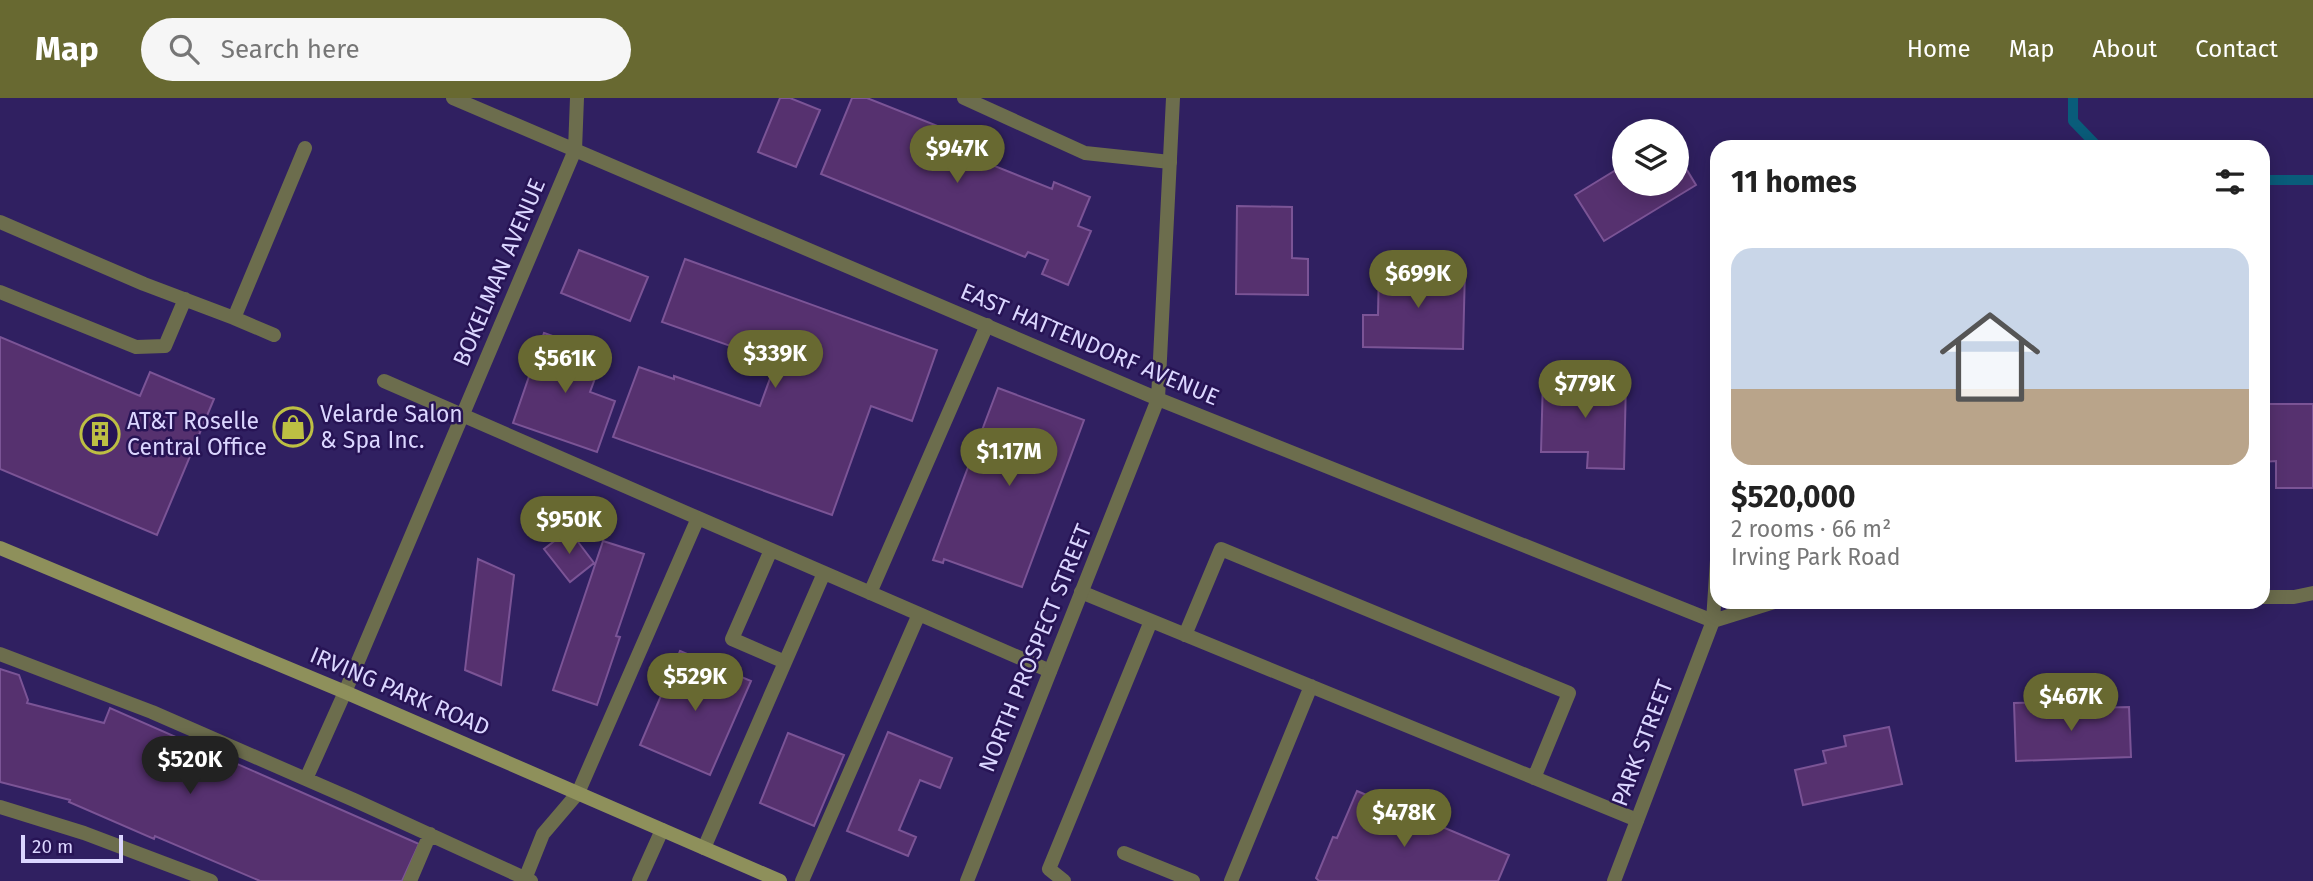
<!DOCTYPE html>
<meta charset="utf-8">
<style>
:root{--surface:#fff;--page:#f6f6f6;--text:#222;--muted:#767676;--line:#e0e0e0;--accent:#686931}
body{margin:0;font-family:"Fira Sans",sans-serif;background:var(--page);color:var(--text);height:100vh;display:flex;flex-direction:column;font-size:26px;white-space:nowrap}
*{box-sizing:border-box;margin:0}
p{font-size:23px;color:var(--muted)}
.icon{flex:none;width:38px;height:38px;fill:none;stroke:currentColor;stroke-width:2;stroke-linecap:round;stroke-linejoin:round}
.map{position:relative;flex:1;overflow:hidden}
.details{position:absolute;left:1710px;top:42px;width:560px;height:469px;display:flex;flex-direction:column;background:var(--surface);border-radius:21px;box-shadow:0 4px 18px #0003}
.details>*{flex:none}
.fabs{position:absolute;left:1612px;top:21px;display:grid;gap:14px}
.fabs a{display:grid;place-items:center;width:77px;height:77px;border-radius:50%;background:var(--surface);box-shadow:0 4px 18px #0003;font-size:35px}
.scale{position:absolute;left:21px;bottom:18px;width:102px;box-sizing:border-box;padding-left:7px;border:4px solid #dbd6ff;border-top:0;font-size:19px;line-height:24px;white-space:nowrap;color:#dbd6ff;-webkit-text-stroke:5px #271455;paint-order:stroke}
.price{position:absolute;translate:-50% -60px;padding:0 16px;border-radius:24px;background:var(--accent);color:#fff;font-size:23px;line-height:46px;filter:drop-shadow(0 2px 4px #0008)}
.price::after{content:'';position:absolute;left:50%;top:42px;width:21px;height:16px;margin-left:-10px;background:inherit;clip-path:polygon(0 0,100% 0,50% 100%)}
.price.current{background:#222;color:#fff}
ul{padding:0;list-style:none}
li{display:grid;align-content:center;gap:14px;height:371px;padding:0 21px}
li+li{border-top:2px solid var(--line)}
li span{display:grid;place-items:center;height:217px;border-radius:21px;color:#555}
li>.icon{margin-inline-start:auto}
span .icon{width:126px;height:126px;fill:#fffc;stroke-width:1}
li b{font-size:30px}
h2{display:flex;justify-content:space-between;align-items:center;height:84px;padding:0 21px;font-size:30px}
header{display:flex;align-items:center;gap:42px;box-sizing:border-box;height:98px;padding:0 35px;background:var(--accent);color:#fff}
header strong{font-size:33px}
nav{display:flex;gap:38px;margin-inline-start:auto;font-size:24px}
.search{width:490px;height:63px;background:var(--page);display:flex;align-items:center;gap:18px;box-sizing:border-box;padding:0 24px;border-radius:38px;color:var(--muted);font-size:26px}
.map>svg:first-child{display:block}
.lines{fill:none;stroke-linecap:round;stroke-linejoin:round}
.stream{stroke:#095c7a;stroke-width:10}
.building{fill:#56316f;stroke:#7b5496;stroke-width:2}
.lane{stroke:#6c6d4d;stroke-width:14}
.street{stroke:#6c6d4d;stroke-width:14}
.secondary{stroke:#8e905b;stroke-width:14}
.labels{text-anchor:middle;stroke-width:5;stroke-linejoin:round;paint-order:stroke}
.street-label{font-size:23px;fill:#dbd6ff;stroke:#271455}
.poi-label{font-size:23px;fill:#dbd6ff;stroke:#271455;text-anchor:start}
</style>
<header>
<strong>Map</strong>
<div class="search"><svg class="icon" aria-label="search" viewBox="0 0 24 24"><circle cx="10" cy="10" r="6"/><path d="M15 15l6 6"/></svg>Search here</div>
<nav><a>Home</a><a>Map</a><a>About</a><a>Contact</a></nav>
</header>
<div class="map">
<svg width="2313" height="783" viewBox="0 0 2313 783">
<rect width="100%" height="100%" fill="#302061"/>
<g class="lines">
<path class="stream" d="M 2073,0 L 2073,23 L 2098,49
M 2263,82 L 2313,82"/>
</g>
<path class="building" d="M 780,0 L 790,0 L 820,12 L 796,69 L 758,54 Z
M 852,0 L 867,0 L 998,52 L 992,67 L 1052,91 L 1054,84 L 1090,99 L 1078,128 L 1091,133 L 1068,187 L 1042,176 L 1048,162 L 1028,154 L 1025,159 L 821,76 Z
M 1676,54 L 1696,87 L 1604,143 L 1575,97 L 1624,67 L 1624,86 L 1676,86 Z
M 1237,108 L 1292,109 L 1292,160 L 1308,161 L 1308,197 L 1236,196 Z
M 579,152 L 648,179 L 630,223 L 561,195 Z
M 685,161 L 937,252 L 912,323 L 871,308 L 832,417 L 613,339 L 639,269 L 674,281 L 674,278 L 760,308 L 776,264 L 662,224 Z
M 1379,169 L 1465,171 L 1463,251 L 1363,249 L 1363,217 L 1378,217 Z
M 544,235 L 604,256 L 590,294 L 615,303 L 597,354 L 513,325 Z
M 0,239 L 140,298 L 150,274 L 214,301 L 157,437 L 0,371 Z
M 1543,280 L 1626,282 L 1624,371 L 1587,370 L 1588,354 L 1541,354 Z
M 998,290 L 1084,322 L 1022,489 L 944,461 L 943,465 L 933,462 Z
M 2263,306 L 2313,306 L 2313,390 L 2276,390 L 2276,363 L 2263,364 Z
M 569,432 L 594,465 L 570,484 L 544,451 Z
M 603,443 L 644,456 L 616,538 L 620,539 L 597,607 L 553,592 Z
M 478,461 L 514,477 L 501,587 L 465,572 Z
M 680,553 L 751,583 L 710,677 L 640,647 Z
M 0,571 L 19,577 L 28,602 L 27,605 L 104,625 L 110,610 L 419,746 L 402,783 L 260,783 L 155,738 L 154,741 L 69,704 L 70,702 L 0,684 Z
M 2054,604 L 2054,611 L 2129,609 L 2131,659 L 2016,663 L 2014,605 Z
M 1889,629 L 1902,686 L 1803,707 L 1795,672 L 1826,665 L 1823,653 L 1846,648 L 1844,638 Z
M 888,634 L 952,660 L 940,690 L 920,682 L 899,732 L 916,739 L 908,758 L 847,733 Z
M 788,635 L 844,657 L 814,728 L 760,705 Z
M 1357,693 L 1509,757 L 1498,783 L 1319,783 L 1316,780 L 1333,739 L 1337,740 Z"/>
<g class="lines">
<path class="lane" d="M 964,0 L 1085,55 L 1170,64
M 0,124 L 144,186 L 234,220 L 305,50
M 0,194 L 136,249 L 165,248 L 185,201
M 234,220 L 274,237
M 384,283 L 698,420
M 771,452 L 732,541 L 785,564
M 1081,494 L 1637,722
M 870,495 L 987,227
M 919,516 L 1050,573
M 1185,537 L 1221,451 L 1569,595 L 1534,680
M 0,556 L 152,614 L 354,702 L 531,783
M 306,681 L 345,594
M 0,709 L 84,735 L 211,783
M 704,750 L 824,475
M 1124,755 L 1193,783
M 525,781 L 543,736 L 578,695 L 698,420 L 919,516 L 802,783
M 410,783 L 430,736
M 639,783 L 662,732
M 1064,783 L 1049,771 L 1151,523
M 1231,783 L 1311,588"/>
<path class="street" d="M 453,0 L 1158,301 L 1713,523
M 2263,499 L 2294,499 L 2313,495
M 1713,523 L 1774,504
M 345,594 L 575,52 L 577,0
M 967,783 L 1158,301 L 1173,0
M 1614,783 L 1713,523 L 1717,462"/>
<path class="secondary" d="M 0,450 L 345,594 L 780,783"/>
</g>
<defs>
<g id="shop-ring" transform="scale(2.0125)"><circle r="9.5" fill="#271455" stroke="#bdbf43" stroke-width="1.5"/><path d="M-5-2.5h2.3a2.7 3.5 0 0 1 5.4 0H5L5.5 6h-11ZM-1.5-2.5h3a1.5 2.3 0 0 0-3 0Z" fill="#bdbf43"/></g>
<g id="building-ring" transform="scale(2.0125)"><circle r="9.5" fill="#271455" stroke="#bdbf43" stroke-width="1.5"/><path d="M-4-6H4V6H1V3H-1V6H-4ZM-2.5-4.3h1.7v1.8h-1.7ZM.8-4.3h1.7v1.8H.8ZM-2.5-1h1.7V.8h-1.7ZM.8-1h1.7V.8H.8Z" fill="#bdbf43"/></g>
</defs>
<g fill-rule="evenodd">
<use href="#shop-ring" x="293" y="329"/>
<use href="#building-ring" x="100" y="336"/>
</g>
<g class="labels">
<g class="street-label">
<text transform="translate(499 174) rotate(-67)" y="8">BOKELMAN AVENUE</text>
<text transform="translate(1090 246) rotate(23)" y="8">EAST HATTENDORF AVENUE</text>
<text transform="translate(1035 550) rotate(-68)" y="8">NORTH PROSPECT STREET</text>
<text transform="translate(400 593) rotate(23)" y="8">IRVING PARK ROAD</text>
<text transform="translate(1642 645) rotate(-69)" y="8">PARK STREET</text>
</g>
<g class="poi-label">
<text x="320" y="324">Velarde Salon<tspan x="320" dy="26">&amp; Spa Inc.</tspan></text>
<text x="127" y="331">AT&amp;T Roselle<tspan x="127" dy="26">Central Office</tspan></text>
</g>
</g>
</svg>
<div class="fabs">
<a><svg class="icon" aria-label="layers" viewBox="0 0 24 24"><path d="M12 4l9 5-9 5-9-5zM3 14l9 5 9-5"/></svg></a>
</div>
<div class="scale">20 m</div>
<b class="price" style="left:957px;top:87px">$947K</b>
<b class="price" style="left:1418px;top:212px">$699K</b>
<b class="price" style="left:775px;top:292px">$339K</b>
<b class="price" style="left:565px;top:297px">$561K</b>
<b class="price" style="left:1585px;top:322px">$779K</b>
<b class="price" style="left:1009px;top:390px">$1.17M</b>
<b class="price" style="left:569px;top:458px">$950K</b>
<b class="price" style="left:695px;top:615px">$529K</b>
<b class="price" style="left:2071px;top:635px">$467K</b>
<b class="price current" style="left:190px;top:698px">$520K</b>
<b class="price" style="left:1404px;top:751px">$478K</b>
<section class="details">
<h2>11 homes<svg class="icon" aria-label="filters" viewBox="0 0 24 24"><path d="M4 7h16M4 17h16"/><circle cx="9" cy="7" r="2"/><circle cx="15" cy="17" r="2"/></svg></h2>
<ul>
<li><span style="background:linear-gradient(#c9d6e8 65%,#b9a48a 0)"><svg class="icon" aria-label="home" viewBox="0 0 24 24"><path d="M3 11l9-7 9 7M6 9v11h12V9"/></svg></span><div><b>$520,000</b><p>2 rooms · 66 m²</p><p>Irving Park Road</p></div></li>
</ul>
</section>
</div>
